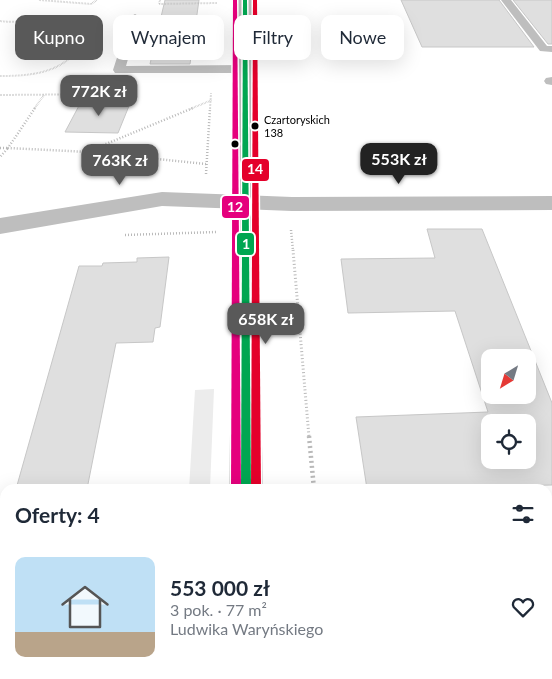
<!DOCTYPE html>
<html lang="pl">
<meta charset="utf-8">
<style>
:root{--surface:#fff;--page:#f2f2f3;--text:#1f2937;--muted:#747a83;--line:#e0e1e3;--accent:#595959}
body{margin:0;font-family:Lato,sans-serif;background:var(--page);color:var(--text);height:100vh;display:flex;flex-direction:column;font-size:19px;white-space:nowrap}
*{box-sizing:border-box;margin:0}
p{font-size:16px;color:var(--muted)}
.icon{flex:none;width:28px;height:28px;fill:none;stroke:currentColor;stroke-width:2;stroke-linecap:round;stroke-linejoin:round}
.map{position:relative;flex:1;overflow:hidden}
.panel{position:absolute;left:0px;top:484px;width:552px;height:196px;display:flex;flex-direction:column;background:var(--surface);border-radius:15px 15px 0 0;box-shadow:0 5px 20px #0002}
.panel>*{flex:none}
.banner{position:absolute;left:15px;top:15px;width:522px;height:45px;display:flex;gap:10px}
.needle{width:32px;rotate:218deg}
.fabs{position:absolute;left:481px;top:349px;display:grid;gap:10px}
.fabs a{display:grid;place-items:center;width:55px;height:55px;border-radius:10px;background:var(--surface);box-shadow:0 5px 20px #0002;font-size:25px}
.price{position:absolute;translate:-50% -42px;padding:0 11px;border-radius:10px;background:var(--accent);color:#fff;font-size:16px;line-height:32px;filter:drop-shadow(0 1px 2px #0008)}
.price::after{content:'';position:absolute;left:50%;top:30px;width:15px;height:11px;margin-left:-8px;background:inherit;clip-path:polygon(0 0,100% 0,50% 100%)}
.price.selected{background:#222;color:#fff}
ul{padding:0;list-style:none}
li{display:flex;align-items:center;gap:15px;height:125px;padding:0 15px}
li+li{border-top:1px solid var(--line)}
li span{display:grid;place-items:center;flex:none;width:140px;height:100px;border-radius:10px;color:#555}
li>.icon{margin-inline-start:auto}
span .icon{width:60px;height:60px;fill:#fffc;stroke-width:1}
li b{font-size:21px}
h2{display:flex;justify-content:space-between;align-items:center;height:60px;padding:0 15px;font-size:21px}
.tag{padding:0 18px;border-radius:10px;background:var(--surface);box-shadow:0 5px 20px #0002;font-size:18px;line-height:45px}
.tag.selected{background:var(--accent);color:#fff}
.map>svg:first-child{display:block}
.green{fill:#ececec}
.building{fill:#dfdfdf;stroke:#c7c7c7;fill-rule:evenodd}
.lines{fill:none;stroke-linecap:round;stroke-linejoin:round}
.path-far3{stroke:#b9b9b9;stroke-width:2;stroke-dasharray:0.5 1;stroke-linecap:butt}
.path-far2{stroke:#b9b9b9;stroke-width:2.5;stroke-dasharray:1 2;stroke-linecap:butt}
.path-far1{stroke:#b9b9b9;stroke-width:3;stroke-dasharray:1 2.5;stroke-linecap:butt}
.path{stroke:#b9b9b9;stroke-width:4.5;stroke-dasharray:2 3;stroke-linecap:butt}
.service{fill:#bebebe;fill-rule:evenodd}
.minor{fill:#bebebe;fill-rule:evenodd}
.secondary{fill:#b8b8b8;fill-rule:evenodd}
.bus-1-casing{stroke:#fff;stroke-width:3}
.bus-2-casing{stroke:#fff;stroke-width:3}
.bus-3-casing{stroke:#fff;stroke-width:3}
.bus-1{fill:#00a651;fill-rule:evenodd}
.bus-2{fill:#e5007d;fill-rule:evenodd}
.bus-3{fill:#e4002b;fill-rule:evenodd}
.bus-dot{fill:#000;stroke:#fff;stroke-width:2}
.labels{text-anchor:middle;stroke-width:5;stroke-linejoin:round;paint-order:stroke}
.far-bus-label{font-size:11px;fill:#000;stroke:#fff;text-anchor:start}
.line-badge{stroke:#fff;stroke-width:2}
.badge-label{font-size:14px;text-anchor:middle;font-weight:bold;fill:#fff}
</style>
<div class="map">
<svg width="552" height="679" viewBox="0 0 552 679">
<rect width="100%" height="100%" fill="#fff"/>
<path class="green" d="M 41,20 L 64,22 L 69,25 L 68,32 C 57,41 27,49 17,35 L 17,30 L 30,23 Z
M 214,389 L 210,489 L 189,489 L 195,390 Z"/>
<path class="building" d="M 165,0 L 199,0 L 190,64 L 150,64 Z
M 401,0 L 499,0 L 534,47 L 422,47 Z
M 513,0 L 552,0 L 552,44 L 548,44 Z
M 82,100 L 131,101 L 118,133 L 65,132 Z
M 427,229 L 482,229 L 552,403 L 552,485 L 367,489 L 356,417 L 488,412 L 455,311 L 348,313 L 341,259 L 435,258 ZM 490,358 L 528,358 L 528,395 L 490,395 ZM 490,422 L 528,422 L 528,460 L 490,460 Z
M 169,257 L 160,327 L 155,328 L 153,342 L 116,343 L 87,489 L 16,489 L 79,266 L 102,266 L 103,263 L 137,262 L 137,258 Z"/>
<g class="lines">
<path class="path-far3" d="M 39,0 L 91,4 L 97,0
M 160,0 L 159,4 L 217,3
M 0,21 C 35,26 60,4 82,42 C 66,73 32,76 0,76
M 214,47 L 215,28
M 92,94 L 97,81
M 0,95 L 116,94
M 34,109 L 44,95
M 190,109 L 212,100
M 210,109 L 211,93"/>
<path class="path-far2" d="M 35,108 L 8,148 L 89,152 L 206,164
M 0,148 L 8,148 L 0,157
M 89,151 L 193,108
M 206,174 L 210,108
M 291,230 L 293,251
M 125,235 L 216,232"/>
<path class="path-far1" d="M 293,250 L 309,437"/>
<path class="path" d="M 309,436 L 314,489
M 331,675 L 332,679"/>
<path class="service" d="M 501,0 L 511,0 L 547,46 L 552,46 L 552,52 L 540,51 Z
M 135,14 L 140,17 L 126,66 L 245,65 L 251,69 L 245,73 L 115,73 L 113,70 L 130,17 Z
M 552,77 L 552,85 L 546,84 L 544,81 L 546,78 Z
M 552,521 L 552,547 L 548,548 L 548,522 Z
M 552,578 L 552,606 L 548,606 L 548,579 Z"/>
<path class="minor" d="M 162,192 L 292,197 L 552,196 L 552,210 L 292,211 L 162,206 L 0,234 L 0,218 Z"/>
<path class="secondary" d="M 238,0 L 252,0 L 263,489 L 229,489 Z
M 227,675 L 267,675 L 268,679 L 228,679 Z"/>
<g class="bus-1-casing">
<path id="bus-1" d="M 243,0 L 247,0 L 251,489 L 241,489 Z"/>
</g>
<g class="bus-2-casing">
<path id="bus-2" d="M 233,0 L 237,0 L 241,489 L 231,489 Z"/>
</g>
<g class="bus-3-casing">
<path id="bus-3" d="M 253,0 L 257,0 L 261,489 L 251,489 Z"/>
</g>
<use href="#bus-1" class="bus-1"/>
<use href="#bus-2" class="bus-2"/>
<use href="#bus-3" class="bus-3"/>
</g>
<g class="bus-dot">
<circle cx="255" cy="126" r="4.5"/>
<circle cx="235" cy="144" r="4.5"/>
</g>
<g class="labels">
<g class="far-bus-label">
<text x="264" y="124">Czartoryskich<tspan x="264" dy="13">138</tspan></text>
</g>
</g>
<g class="line-badge">
<rect x="241" y="158" width="29" height="24" rx="5" fill="#e4002b"/>
<rect x="221" y="195" width="29" height="24" rx="5" fill="#e5007d"/>
<rect x="236" y="232" width="19" height="24" rx="5" fill="#00a651"/>
</g>
<g class="badge-label">
<text x="255" y="174">14</text>
<text x="235" y="212">12</text>
<text x="246" y="249">1</text>
</g>
</svg>
<div class="fabs">
<a><svg class="needle" viewBox="-14 -14 28 28"><path d="M0-13l5 13h-10z" fill="#e53935"/><path d="M0 13l5-13h-10z" fill="#747a83"/></svg></a>
<a><svg class="icon" aria-label="locate" viewBox="0 0 24 24"><circle cx="12" cy="12" r="6"/><path d="M12 2v4M12 18v4M2 12h4M18 12h4"/></svg></a>
</div>
<b class="price" style="left:99px;top:117px">772K zł</b>
<b class="price selected" style="left:399px;top:185px">553K zł</b>
<b class="price" style="left:120px;top:186px">763K zł</b>
<b class="price" style="left:266px;top:345px">658K zł</b>
<div class="banner">
<a class="tag selected">Kupno</a>
<a class="tag">Wynajem</a>
<a class="tag">Filtry</a>
<a class="tag">Nowe</a>
</div>
<section class="panel">
<h2>Oferty: 4<svg class="icon" aria-label="filters" viewBox="0 0 24 24"><path d="M4 7h16M4 17h16"/><circle cx="9" cy="7" r="2"/><circle cx="15" cy="17" r="2"/></svg></h2>
<ul>
<li><span style="background:linear-gradient(#bfe0f5 75%,#b9a48a 0)"><svg class="icon" aria-label="home" viewBox="0 0 24 24"><path d="M3 11l9-7 9 7M6 9v11h12V9"/></svg></span><div><b>553 000 zł</b><p>3 pok. · 77 m²</p><p>Ludwika Waryńskiego</p></div><svg class="icon" aria-label="heart" viewBox="0 0 24 24"><path d="M12 20l-8-8c-3-5 5-10 8-4 3-6 11-1 8 4z"/></svg></li>
</ul>
</section>
</div>
